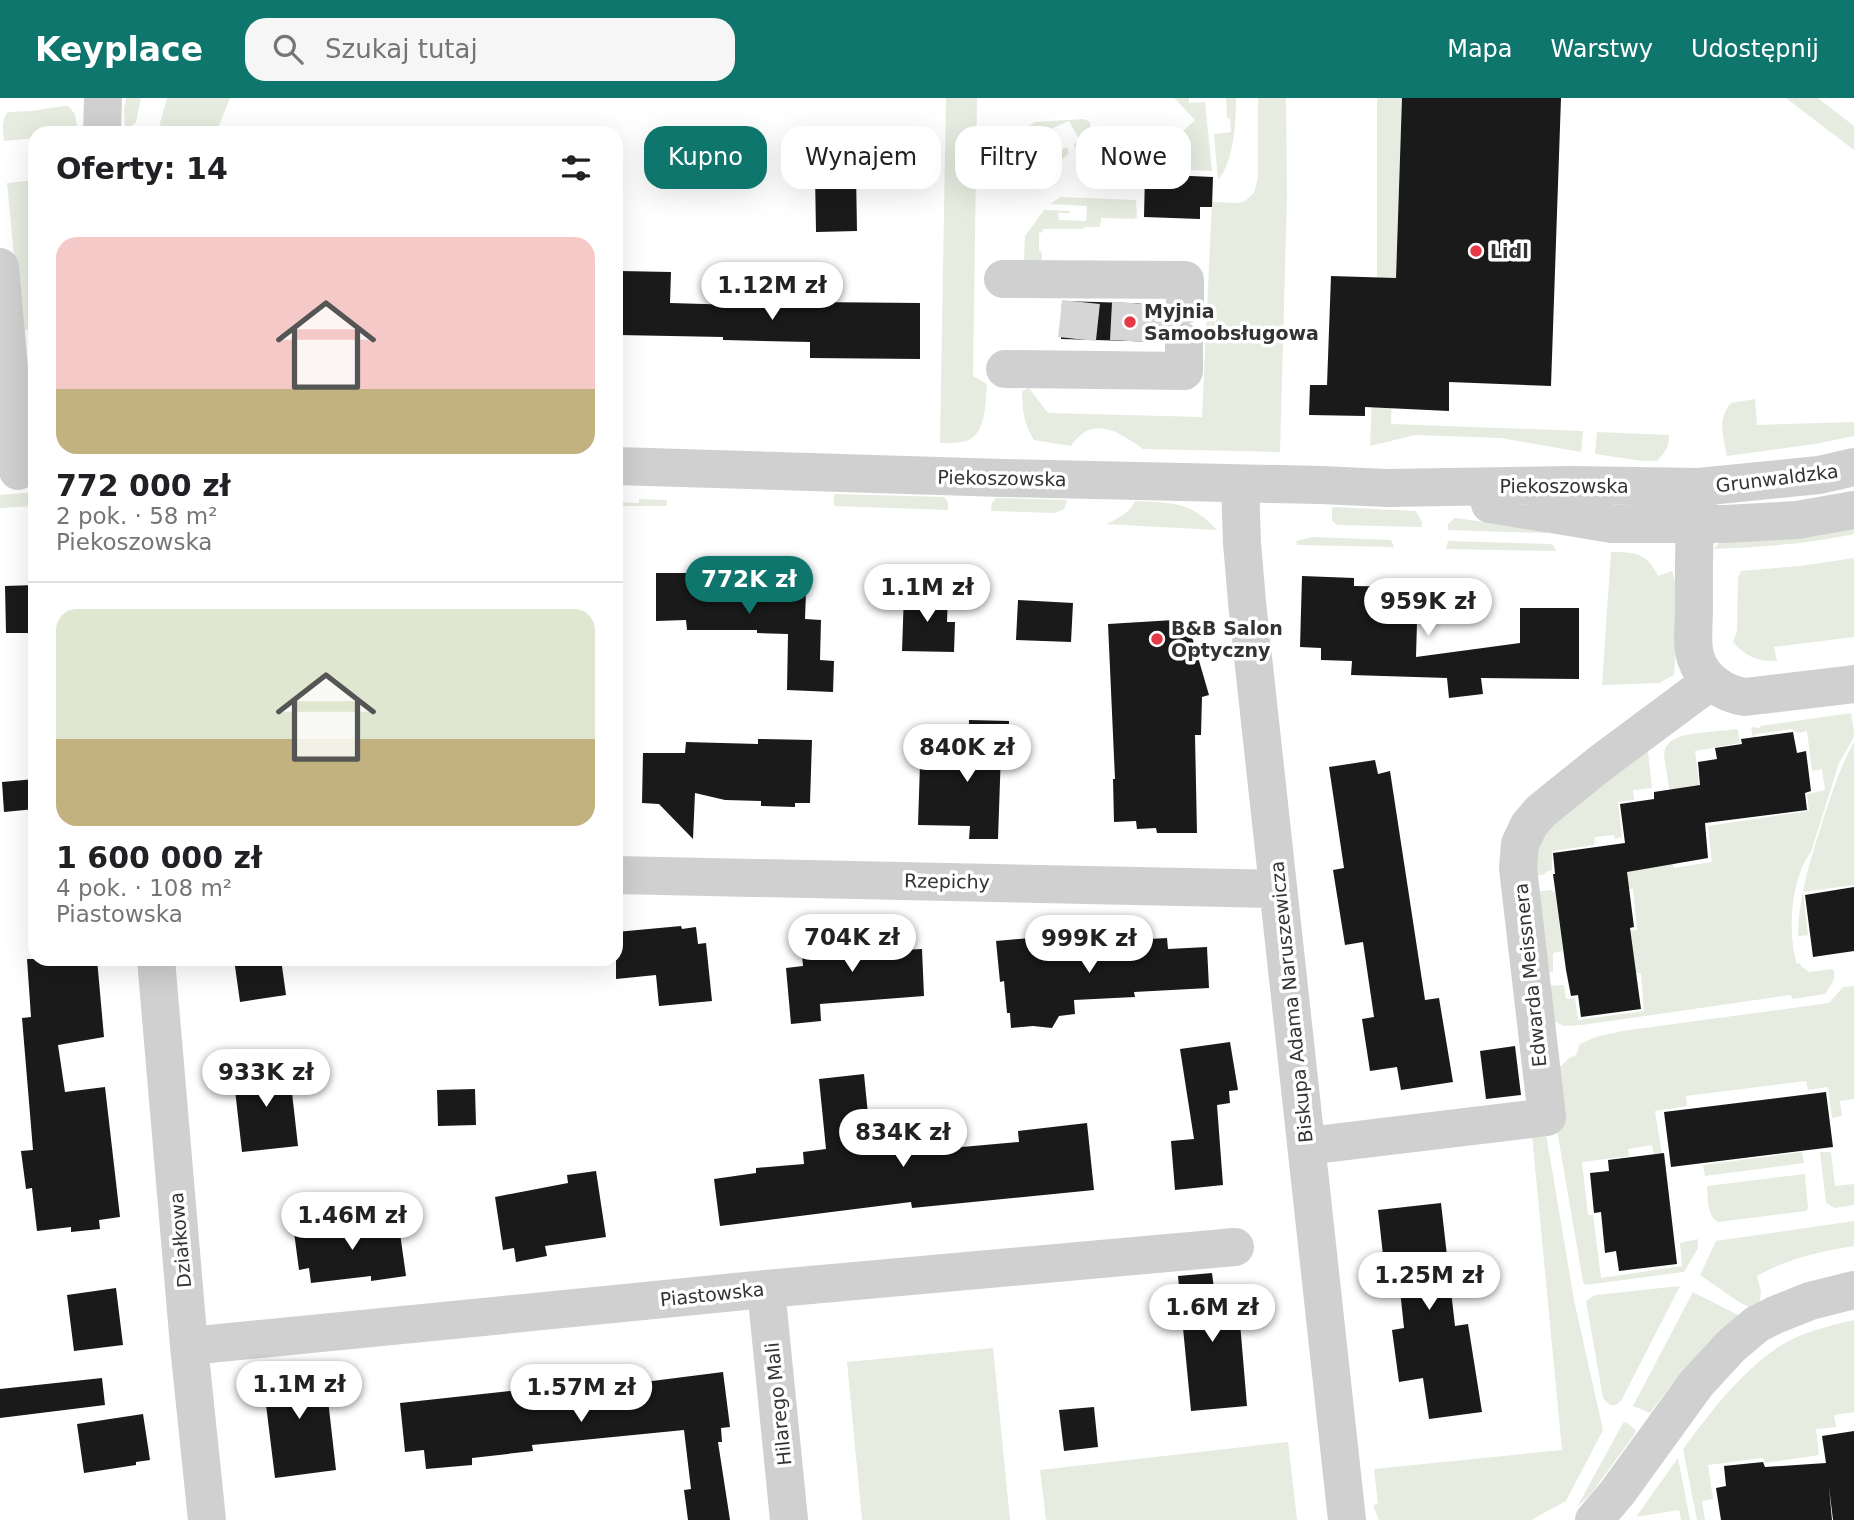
<!DOCTYPE html>
<html lang="pl">
<meta charset="utf-8">
<style>
:root{--surface:#fff;--page:#f6f6f6;--text:#202124;--muted:#757577;--line:#e0e0e0;--accent:#0f766e}
body{margin:0;font-family:"DejaVu Sans",sans-serif;background:var(--page);color:var(--text);height:100vh;display:flex;flex-direction:column;font-size:26px;white-space:nowrap}
*{box-sizing:border-box;margin:0}
p{font-size:23px;color:var(--muted)}
.icon{flex:none;width:38px;height:38px;fill:none;stroke:currentColor;stroke-width:2;stroke-linecap:round;stroke-linejoin:round}
.map{position:relative;flex:1;overflow:hidden}
.side{position:absolute;left:28px;top:28px;width:595px;height:840px;display:flex;flex-direction:column;background:var(--surface);border-radius:21px;box-shadow:0 7px 28px #0002}
.side>*{flex:none}
.top-card{position:absolute;left:644px;top:28px;width:665px;height:63px;display:flex;gap:14px}
.price{position:absolute;translate:-50% -60px;padding:0 16px;border-radius:24px;background:#fff;color:#222;font-size:23px;line-height:46px;filter:drop-shadow(0 2px 4px #0008)}
.price::after{content:'';position:absolute;left:50%;top:42px;width:21px;height:16px;margin-left:-10px;background:inherit;clip-path:polygon(0 0,100% 0,50% 100%)}
.price.current{background:var(--accent);color:#fff}
ul{padding:0;list-style:none}
li{display:grid;align-content:center;gap:14px;height:371px;padding:0 28px}
li+li{border-top:2px solid var(--line)}
li span{display:grid;place-items:center;height:217px;border-radius:21px;color:#555}
li>.icon{margin-inline-start:auto}
span .icon{width:126px;height:126px;fill:#fffc;stroke-width:1}
li b{font-size:30px}
h2{display:flex;justify-content:space-between;align-items:center;height:84px;padding:0 28px;font-size:30px}
.chip{padding:0 24px;border-radius:21px;background:var(--surface);box-shadow:0 7px 28px #0002;font-size:24px;line-height:63px}
.chip.current{background:var(--accent);color:#fff}
header{display:flex;align-items:center;gap:42px;box-sizing:border-box;height:98px;padding:0 35px;background:var(--accent);color:#fff}
header strong{font-size:33px}
nav{display:flex;gap:38px;margin-inline-start:auto;font-size:24px}
.search{width:490px;height:63px;background:var(--page);display:flex;align-items:center;gap:18px;box-sizing:border-box;padding:0 24px;border-radius:21px;color:var(--muted);font-size:26px}
.map>svg:first-child{display:block}
.green{fill:#e6ecdf}
.building{fill:#1a1a1a}
.lines{fill:none;stroke-linecap:round;stroke-linejoin:round}
.minor-tunnel{stroke:#d6d6d6;stroke-width:38;stroke-dasharray:38 19;stroke-linecap:butt}
.minor{stroke:#d0d0d0;stroke-width:38}
.poi-dot{fill:#e63946;stroke:#fff;stroke-width:2.5}
.labels{text-anchor:middle;stroke-width:7;stroke-linejoin:round;paint-order:stroke}
.poi-label{font-size:19px;font-weight:bold;fill:#333;stroke:#fff;text-anchor:start}
.street-label{font-size:19px;fill:#333;stroke:#fff}
</style>
<header>
<strong>Keyplace</strong>
<div class="search"><svg class="icon" aria-label="search" viewBox="0 0 24 24"><circle cx="10" cy="10" r="6"/><path d="M15 15l6 6"/></svg>Szukaj tutaj</div>
<nav><a>Mapa</a><a>Warstwy</a><a>Udostępnij</a></nav>
</header>
<div class="map">
<svg width="1854" height="1422" viewBox="0 0 1854 1422">
<rect width="100%" height="100%" fill="#fff"/>
<path class="green" d="M 126,0 L 141,0 L 136,24 L 127,32 L 125,32 L 124,11 Z
M 167,0 L 230,0 L 216,35 L 161,35 L 160,25 Z
M 946,0 L 977,0 L 973,278 L 987,286 C 985,305 987,339 963,344 C 956,345 947,345 940,345 Z
M 1174,0 L 1189,0 L 1189,5 L 1205,4 L 1212,73 L 1163,71 L 1181,54 L 1174,45 L 1180,40 L 1178,38 L 1195,22 Z
M 1226,0 L 1236,0 C 1236,23 1234,64 1218,82 L 1214,36 L 1231,34 L 1230,20 L 1227,20 Z
M 1258,0 L 1286,0 L 1287,97 L 1280,354 L 1143,351 C 1119,334 1092,316 1071,348 L 1034,342 C 1023,324 1023,313 1022,293 L 1029,290 L 1048,315 L 1202,319 L 1212,104 L 1239,105 L 1245,103 L 1254,95 L 1258,79 Z
M 1377,0 L 1402,0 L 1391,326 L 1583,333 L 1581,354 L 1501,340 L 1415,337 L 1370,348 L 1377,180 Z
M 1786,0 L 1818,0 L 1854,28 L 1854,52 Z
M 63,8 L 68,8 L 75,16 L 78,35 L 35,35 L 35,40 L 4,43 C 3,33 1,22 8,14 L 32,13 Z
M 1084,21 L 1090,24 L 1091,33 L 1075,50 L 1074,46 L 1080,43 L 1069,23 L 1044,34 L 1053,55 L 1067,49 L 1069,55 L 1037,85 L 1031,87 L 1026,86 L 1026,30 L 1035,24 Z
M 1126,39 L 1132,41 L 1161,71 L 1140,70 L 1140,81 L 1134,80 L 1132,76 L 1127,76 L 1125,80 C 1089,80 1104,49 1126,39 Z
M 35,82 L 35,232 L 21,232 L 7,85 Z
M 1061,99 L 1136,102 L 1137,119 L 1134,121 L 1101,120 L 1100,129 L 1084,129 L 1083,131 L 1043,131 L 1043,134 L 1039,135 L 1039,153 L 1042,154 L 1042,165 L 1024,163 L 1025,138 L 1044,112 L 1070,113 L 1070,115 L 1058,115 L 1059,122 L 1086,123 L 1087,108 L 1050,106 Z
M 35,270 L 35,321 L 28,300 L 24,271 Z
M 1755,301 L 1757,327 L 1854,324 L 1854,338 L 1815,346 L 1727,358 C 1723,338 1717,321 1731,305 Z
M 1597,334 L 1669,337 C 1669,350 1665,354 1657,363 L 1643,363 L 1595,356 Z
M 35,394 L 35,408 L 0,410 L 0,397 Z
M 834,396 L 944,399 L 948,404 L 948,412 L 834,408 Z
M 996,400 L 1067,402 L 1064,411 L 1055,415 L 991,413 L 992,405 Z
M 639,401 L 667,402 L 667,408 L 616,408 L 616,404 L 639,405 Z
M 1135,403 C 1172,405 1190,403 1217,432 L 1103,426 L 1106,426 C 1117,421 1130,415 1135,403 Z
M 1332,409 L 1416,413 L 1422,424 L 1422,429 L 1337,427 L 1332,423 Z
M 1455,420 L 1547,432 L 1546,435 L 1448,432 L 1448,426 Z
M 1854,425 L 1854,436 C 1808,446 1761,449 1714,451 L 1720,443 Z
M 1313,439 L 1391,442 L 1394,449 L 1297,447 L 1296,443 Z
M 1448,443 L 1551,446 L 1554,448 L 1556,453 L 1446,451 Z
M 1611,454 C 1635,454 1647,455 1658,478 L 1672,473 C 1682,500 1676,548 1674,577 L 1659,585 L 1602,587 Z
M 1854,460 L 1854,539 L 1774,549 L 1777,563 C 1758,564 1745,558 1733,544 L 1737,533 L 1738,479 L 1741,473 L 1800,468 Z
M 1851,615 L 1854,634 L 1853,641 L 1839,665 L 1811,754 C 1791,780 1787,835 1797,866 L 1800,865 L 1801,868 L 1809,874 L 1833,871 C 1837,881 1831,887 1825,896 L 1792,901 L 1791,897 L 1582,927 L 1564,928 L 1550,921 L 1541,888 L 1564,887 L 1566,901 L 1575,900 L 1578,922 L 1644,913 L 1641,875 L 1634,875 L 1627,833 L 1637,832 L 1633,791 L 1627,791 L 1624,767 L 1672,762 L 1674,770 L 1712,764 L 1708,728 L 1809,713 L 1807,696 L 1825,692 L 1822,671 L 1812,673 L 1807,633 L 1797,635 L 1793,631 L 1755,636 L 1755,640 L 1753,640 L 1751,629 L 1760,630 L 1760,628 Z
M 1736,631 L 1738,632 L 1740,645 L 1695,653 L 1699,688 L 1670,696 L 1664,657 C 1665,652 1664,650 1668,646 C 1678,633 1720,634 1736,631 Z
M 1854,644 L 1854,787 L 1803,794 L 1808,837 L 1798,838 C 1799,796 1811,759 1824,719 C 1833,692 1840,669 1854,644 Z
M 1644,653 L 1648,654 L 1652,690 L 1633,692 L 1634,702 L 1618,704 L 1622,739 L 1615,741 L 1614,737 L 1595,739 L 1594,747 L 1552,753 L 1552,772 L 1546,774 L 1545,776 L 1533,779 L 1530,769 L 1546,729 Z
M 1552,792 L 1553,794 L 1555,794 L 1563,853 L 1553,855 L 1553,874 L 1548,874 L 1532,794 Z
M 1854,888 L 1854,1001 L 1840,1003 L 1842,1018 L 1832,1020 L 1828,989 L 1808,992 L 1806,983 L 1686,998 L 1687,1008 L 1655,1013 L 1662,1057 L 1654,1058 L 1652,1047 L 1628,1051 L 1629,1058 L 1582,1064 L 1588,1117 L 1593,1117 L 1601,1180 L 1682,1168 L 1680,1145 L 1698,1141 L 1698,1150 L 1684,1174 L 1585,1187 L 1583,1184 L 1557,1032 L 1560,969 L 1569,960 L 1576,957 L 1580,946 L 1596,939 L 1622,933 L 1829,905 L 1843,889 Z
M 1546,1036 L 1574,1202 L 1603,1332 L 1566,1403 L 1531,1422 L 1379,1422 L 1373,1407 L 1378,1406 L 1374,1371 L 1562,1352 L 1532,1037 Z
M 1802,1054 L 1804,1065 L 1705,1078 L 1703,1067 Z
M 1820,1054 L 1831,1054 L 1835,1088 L 1854,1086 L 1854,1107 L 1835,1110 L 1826,1105 Z
M 1805,1076 L 1808,1110 L 1806,1113 L 1718,1124 C 1707,1118 1708,1100 1707,1088 Z
M 1854,1123 L 1854,1148 C 1821,1153 1786,1161 1757,1178 L 1761,1193 L 1760,1203 L 1749,1209 L 1739,1204 L 1700,1177 L 1716,1143 Z
M 1680,1188 L 1621,1303 L 1616,1307 L 1610,1307 L 1603,1300 L 1586,1203 L 1595,1197 Z
M 1693,1194 L 1740,1218 L 1708,1245 L 1669,1290 L 1650,1315 L 1633,1308 Z
M 1854,1222 L 1854,1314 L 1834,1317 L 1836,1329 L 1816,1331 L 1819,1357 L 1765,1365 L 1763,1360 L 1708,1367 L 1713,1401 L 1702,1403 L 1705,1422 L 1697,1422 L 1683,1351 C 1710,1315 1739,1276 1777,1250 C 1799,1235 1828,1228 1854,1222 Z
M 993,1250 L 1010,1422 L 862,1422 L 847,1264 Z
M 1626,1324 L 1636,1332 L 1634,1337 L 1590,1397 L 1577,1409 L 1623,1325 Z
M 1288,1344 L 1297,1422 L 1046,1422 L 1040,1372 Z
M 1678,1360 L 1690,1422 L 1681,1422 L 1679,1412 L 1636,1419 Z"/>
<path class="building" d="M 1402,0 L 1561,0 L 1551,288 L 1449,284 L 1449,313 L 1365,309 L 1365,318 L 1309,317 L 1310,287 L 1327,287 L 1331,178 L 1396,180 Z
M 815,75 L 856,75 L 857,133 L 816,134 Z
M 1145,76 L 1213,79 L 1212,109 L 1200,109 L 1200,121 L 1144,119 Z
M 620,173 L 671,174 L 670,205 L 811,209 L 811,204 L 920,205 L 920,261 L 810,260 L 810,244 L 723,242 L 723,239 L 618,237 Z
M 1062,203 L 1163,206 L 1166,217 L 1173,225 L 1165,233 L 1162,244 L 1061,241 Z
M 750,472 L 782,473 L 782,492 L 806,493 L 805,521 L 821,522 L 820,562 L 834,563 L 833,594 L 787,592 L 788,536 L 757,535 L 757,532 L 687,532 L 686,522 L 656,523 L 656,475 L 750,475 Z
M 1302,478 L 1354,480 L 1354,488 L 1418,489 L 1416,559 L 1520,545 L 1520,510 L 1579,510 L 1579,581 L 1481,580 L 1483,596 L 1449,600 L 1447,580 L 1351,577 L 1352,563 L 1321,562 L 1321,550 L 1300,549 Z
M 35,487 L 35,535 L 6,535 L 5,488 Z
M 904,495 L 948,497 L 947,524 L 955,524 L 954,554 L 902,553 Z
M 1018,502 L 1073,505 L 1071,544 L 1016,542 Z
M 1174,522 L 1186,530 L 1193,542 L 1209,597 L 1202,599 L 1201,637 L 1195,637 L 1197,735 L 1157,735 L 1156,730 L 1137,731 L 1136,723 L 1114,724 L 1113,681 L 1115,681 L 1108,526 Z
M 969,622 L 1009,623 L 1008,654 L 1001,654 L 998,741 L 969,741 L 970,728 L 918,727 L 920,666 L 968,667 Z
M 1793,634 L 1797,655 L 1806,653 L 1811,693 L 1805,695 L 1807,712 L 1705,725 L 1708,760 L 1627,774 L 1634,829 L 1630,830 L 1641,911 L 1581,919 L 1578,897 L 1571,898 L 1566,872 L 1553,776 L 1555,776 L 1553,755 L 1625,745 L 1620,706 L 1654,701 L 1654,694 L 1700,687 L 1698,664 L 1717,661 L 1715,650 L 1742,646 L 1741,641 Z
M 758,641 L 812,642 L 810,705 L 795,705 L 795,709 L 761,708 L 761,703 L 725,702 L 695,695 L 693,741 L 659,706 L 642,705 L 643,655 L 685,655 L 686,644 L 758,646 Z
M 1375,662 L 1378,676 L 1390,673 L 1425,902 L 1439,900 L 1453,984 L 1401,992 L 1397,969 L 1370,973 L 1362,921 L 1374,919 L 1363,844 L 1345,847 L 1333,772 L 1344,770 L 1329,669 Z
M 35,681 L 35,711 L 4,714 L 2,684 Z
M 1854,789 L 1854,853 L 1813,859 L 1805,797 Z
M 681,828 L 682,831 L 696,829 L 698,846 L 706,845 L 712,903 L 659,908 L 656,877 L 616,881 L 616,834 Z
M 900,837 L 902,852 L 922,851 L 924,898 L 820,906 L 821,923 L 791,926 L 786,870 L 803,868 L 801,844 Z
M 1064,837 L 1066,855 L 1133,851 L 1132,842 L 1167,840 L 1168,851 L 1207,849 L 1209,890 L 1134,894 L 1135,899 L 1074,902 L 1075,916 L 1059,918 L 1052,930 L 1033,928 L 1011,930 L 1010,915 L 1007,915 L 1004,883 L 1000,884 L 996,843 Z
M 27,861 L 97,861 L 104,939 L 58,947 L 65,994 L 105,989 L 120,1119 L 99,1122 L 100,1131 L 71,1134 L 71,1129 L 37,1133 L 32,1090 L 26,1091 L 21,1053 L 33,1052 L 22,920 L 31,919 Z
M 234,861 L 281,861 L 286,897 L 240,904 Z
M 1230,944 L 1238,992 L 1229,993 L 1230,1005 L 1217,1007 L 1223,1087 L 1175,1092 L 1171,1043 L 1194,1041 L 1180,951 Z
M 1515,948 L 1521,997 L 1486,1001 L 1480,953 Z
M 289,968 L 298,1048 L 242,1054 L 233,974 Z
M 864,976 L 872,1057 L 1019,1044 L 1018,1033 L 1087,1025 L 1094,1092 L 912,1110 L 911,1104 L 720,1128 L 714,1081 L 756,1075 L 756,1070 L 804,1066 L 803,1054 L 826,1051 L 819,981 Z
M 475,991 L 476,1027 L 438,1028 L 437,992 Z
M 1826,994 L 1833,1049 L 1671,1069 L 1664,1014 Z
M 1664,1055 L 1677,1166 L 1619,1173 L 1616,1153 L 1605,1155 L 1601,1114 L 1594,1115 L 1590,1075 L 1609,1073 L 1608,1062 Z
M 596,1073 L 606,1139 L 545,1148 L 547,1158 L 516,1164 L 514,1150 L 503,1152 L 495,1099 L 568,1085 L 567,1077 Z
M 1441,1105 L 1455,1228 L 1468,1226 L 1482,1314 L 1429,1321 L 1423,1280 L 1399,1284 L 1392,1232 L 1404,1230 L 1398,1173 L 1385,1175 L 1378,1112 Z
M 398,1121 L 406,1178 L 371,1183 L 371,1178 L 311,1185 L 309,1170 L 299,1172 L 294,1134 Z
M 1212,1175 L 1214,1191 L 1237,1189 L 1247,1308 L 1191,1313 L 1178,1178 Z
M 116,1190 L 123,1247 L 74,1253 L 67,1197 Z
M 594,1266 L 597,1290 L 723,1274 L 730,1329 L 721,1330 L 722,1344 L 718,1344 L 730,1422 L 688,1422 L 684,1392 L 691,1391 L 684,1332 L 532,1347 L 533,1353 L 472,1360 L 472,1367 L 426,1371 L 424,1352 L 405,1354 L 400,1305 L 555,1288 L 554,1271 Z
M 324,1267 L 336,1372 L 275,1380 L 262,1274 Z
M 102,1280 L 105,1307 L 0,1320 L 0,1291 Z
M 1094,1309 L 1098,1349 L 1064,1353 L 1059,1312 Z
M 143,1316 L 150,1362 L 136,1364 L 136,1367 L 84,1375 L 77,1326 Z
M 1854,1333 L 1854,1422 L 1833,1422 L 1829,1389 L 1832,1422 L 1721,1422 L 1716,1390 L 1726,1388 L 1724,1368 L 1763,1364 L 1765,1369 L 1826,1365 L 1822,1338 Z"/>
<g class="lines">
<path class="minor-tunnel" d="M 1077,241 L 1081,204
M 1129,243 L 1131,205
M 1157,243 L 1159,206"/>
<path class="minor" d="M 102,35 L 103,0
M 0,169 L 18,373
M 1003,181 L 1185,182 L 1185,207
M 1005,271 L 1184,273 L 1184,244
M 616,368 L 1003,380 L 1321,387 L 1387,390 L 1571,387 L 1699,389 L 1819,377 L 1854,369
M 1240,386 L 1242,445 L 1247,504 L 1347,1422
M 1698,402 C 1693,438 1694,475 1694,511 C 1694,527 1691,546 1696,561 C 1703,582 1724,596 1745,599 L 1854,586
M 1490,406 L 1612,426 L 1725,426 L 1797,422 L 1854,412
M 616,777 L 1278,791
M 156,861 L 189,1248 L 207,1422
M 1307,1048 L 1547,1019 L 1518,770 L 1520,746 L 1529,727 L 1541,713 L 1602,664 L 1711,583
M 766,1191 L 789,1422
M 189,1248 L 766,1191 L 1235,1149
M 1594,1422 L 1617,1395 L 1696,1286 L 1731,1248 L 1757,1226 L 1775,1217 L 1810,1203 L 1854,1192"/>
</g>
<g class="poi-dot">
<circle cx="1476" cy="153" r="7"/>
<circle cx="1130" cy="224" r="7"/>
<circle cx="1157" cy="541" r="7"/>
</g>
<g class="labels">
<g class="poi-label">
<text x="1490" y="160">Lidl</text>
<text x="1144" y="220">Myjnia<tspan x="1144" dy="22">Samoobsługowa</tspan></text>
<text x="1171" y="537">B&amp;B Salon<tspan x="1171" dy="22">Optyczny</tspan></text>
</g>
<g class="street-label">
<text transform="translate(1002 380) rotate(1)" y="7">Piekoszowska</text>
<text transform="translate(1777 380) rotate(-7)" y="7">Grunwaldzka</text>
<text x="1564" y="395">Piekoszowska</text>
<text transform="translate(947 783) rotate(1)" y="7">Rzepichy</text>
<text transform="translate(1530 877) rotate(-96)" y="7">Edwarda Meissnera</text>
<text transform="translate(1291 904) rotate(-96)" y="7">Biskupa Adama Naruszewicza</text>
<text transform="translate(180 1142) rotate(-95)" y="7">Działkowa</text>
<text transform="translate(712 1196) rotate(-6)" y="7">Piastowska</text>
<text transform="translate(778 1306) rotate(-96)" y="7">Hilarego Mali</text>
</g>
</g>
</svg>
<b class="price" style="left:772px;top:224px">1.12M zł</b>
<b class="price current" style="left:749px;top:518px">772K zł</b>
<b class="price" style="left:927px;top:526px">1.1M zł</b>
<b class="price" style="left:1428px;top:540px">959K zł</b>
<b class="price" style="left:967px;top:686px">840K zł</b>
<b class="price" style="left:852px;top:876px">704K zł</b>
<b class="price" style="left:1089px;top:877px">999K zł</b>
<b class="price" style="left:266px;top:1011px">933K zł</b>
<b class="price" style="left:903px;top:1071px">834K zł</b>
<b class="price" style="left:352px;top:1154px">1.46M zł</b>
<b class="price" style="left:1429px;top:1214px">1.25M zł</b>
<b class="price" style="left:1212px;top:1246px">1.6M zł</b>
<b class="price" style="left:299px;top:1323px">1.1M zł</b>
<b class="price" style="left:581px;top:1326px">1.57M zł</b>
<div class="top-card">
<a class="chip current">Kupno</a>
<a class="chip">Wynajem</a>
<a class="chip">Filtry</a>
<a class="chip">Nowe</a>
</div>
<section class="side">
<h2>Oferty: 14<svg class="icon" aria-label="filters" viewBox="0 0 24 24"><path d="M4 7h16M4 17h16"/><circle cx="9" cy="7" r="2"/><circle cx="15" cy="17" r="2"/></svg></h2>
<ul>
<li><span style="background:linear-gradient(#f6c9c9 70%,#c2b280 0)"><svg class="icon" aria-label="home" viewBox="0 0 24 24"><path d="M3 11l9-7 9 7M6 9v11h12V9"/></svg></span><div><b>772 000 zł</b><p>2 pok. · 58 m²</p><p>Piekoszowska</p></div></li>
<li><span style="background:linear-gradient(#dfe7d0 60%,#c2b280 0)"><svg class="icon" aria-label="home" viewBox="0 0 24 24"><path d="M3 11l9-7 9 7M6 9v11h12V9"/></svg></span><div><b>1 600 000 zł</b><p>4 pok. · 108 m²</p><p>Piastowska</p></div></li>
</ul>
</section>
</div>
